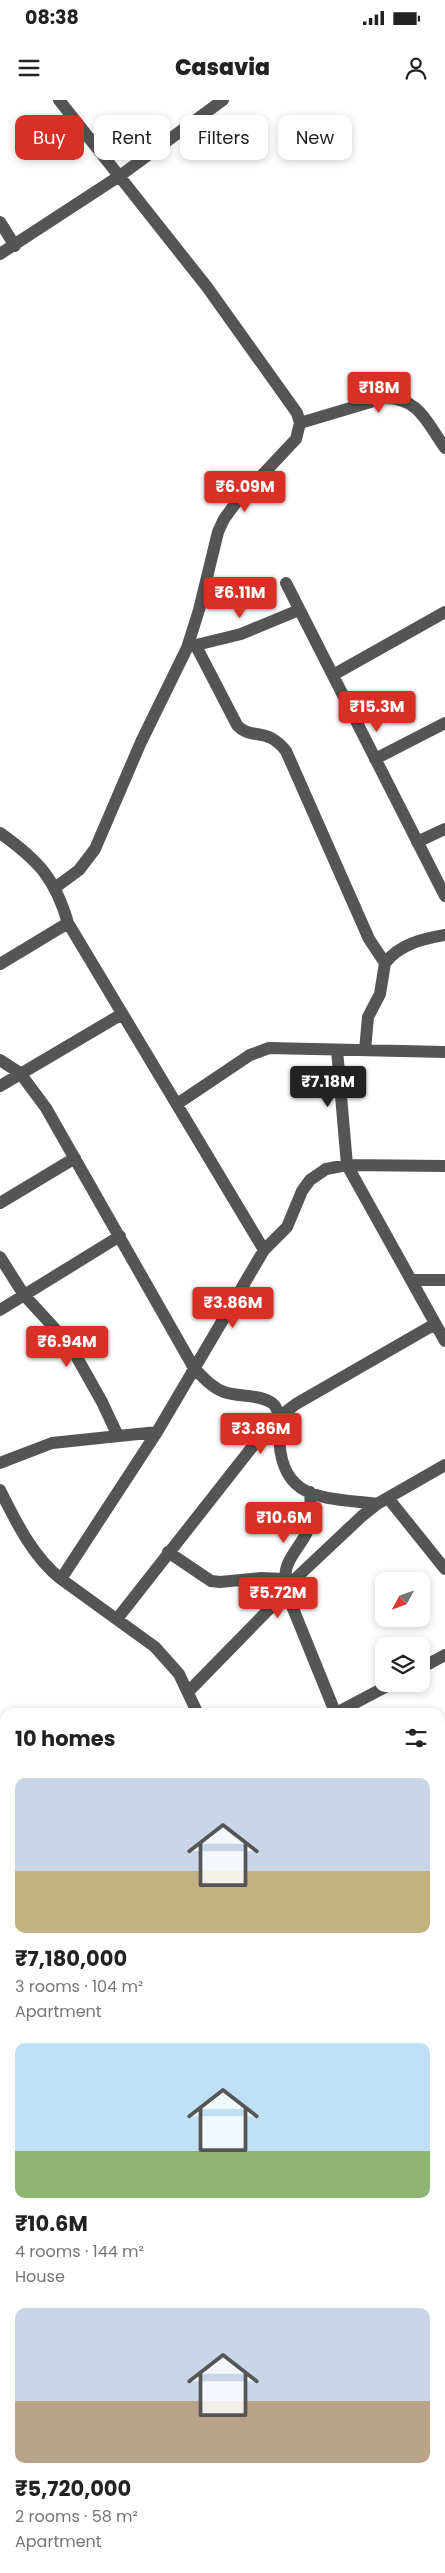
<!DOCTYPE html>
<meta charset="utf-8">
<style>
:root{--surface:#fff;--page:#f2f2f2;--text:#222;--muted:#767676;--accent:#d93025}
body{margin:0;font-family:Poppins,sans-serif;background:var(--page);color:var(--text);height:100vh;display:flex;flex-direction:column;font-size:19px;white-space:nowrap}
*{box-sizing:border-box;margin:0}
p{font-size:16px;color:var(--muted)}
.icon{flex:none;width:28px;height:28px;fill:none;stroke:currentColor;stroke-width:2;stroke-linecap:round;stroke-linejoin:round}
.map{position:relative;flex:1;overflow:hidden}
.sheet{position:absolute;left:0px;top:1608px;width:445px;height:866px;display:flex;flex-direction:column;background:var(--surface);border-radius:15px 15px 0 0;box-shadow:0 2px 8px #0003}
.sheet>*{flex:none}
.hud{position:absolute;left:15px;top:15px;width:415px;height:45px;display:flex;gap:10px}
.needle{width:32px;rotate:229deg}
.fabs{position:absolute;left:375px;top:1472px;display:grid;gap:10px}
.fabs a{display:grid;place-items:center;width:55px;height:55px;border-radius:10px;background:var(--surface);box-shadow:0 2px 8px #0003;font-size:25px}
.price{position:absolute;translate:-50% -42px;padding:0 11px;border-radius:5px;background:var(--accent);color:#fff;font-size:16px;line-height:32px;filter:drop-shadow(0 1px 2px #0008)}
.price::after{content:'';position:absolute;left:50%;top:30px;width:15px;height:11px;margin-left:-8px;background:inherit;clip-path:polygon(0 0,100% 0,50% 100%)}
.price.active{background:#222;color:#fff}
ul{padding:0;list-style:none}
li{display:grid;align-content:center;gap:10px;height:265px;padding:0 15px}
li span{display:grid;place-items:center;height:155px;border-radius:10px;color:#555}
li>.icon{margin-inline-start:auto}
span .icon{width:90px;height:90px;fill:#fffc;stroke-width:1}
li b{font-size:21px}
h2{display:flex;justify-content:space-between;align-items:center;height:60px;padding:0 15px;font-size:21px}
.tag{padding:0 18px;border-radius:10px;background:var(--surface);box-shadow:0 2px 8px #0003;font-size:18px;line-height:45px}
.tag.active{background:var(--accent);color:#fff}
.status{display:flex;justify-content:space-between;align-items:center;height:35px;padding:0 25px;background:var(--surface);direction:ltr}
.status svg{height:14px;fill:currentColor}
header{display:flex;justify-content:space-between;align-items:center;height:65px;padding:0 15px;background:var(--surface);font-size:22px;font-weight:800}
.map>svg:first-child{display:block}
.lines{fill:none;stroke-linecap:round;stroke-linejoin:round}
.minor{stroke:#555;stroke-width:12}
</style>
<div class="status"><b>08:38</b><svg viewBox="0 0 49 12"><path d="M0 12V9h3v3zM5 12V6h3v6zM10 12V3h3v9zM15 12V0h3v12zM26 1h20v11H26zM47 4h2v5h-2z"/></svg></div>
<header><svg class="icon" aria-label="menu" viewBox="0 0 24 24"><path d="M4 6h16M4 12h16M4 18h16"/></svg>Casavia<svg class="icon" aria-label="person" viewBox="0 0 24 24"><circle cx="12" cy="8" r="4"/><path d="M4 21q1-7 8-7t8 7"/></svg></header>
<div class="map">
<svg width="445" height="2473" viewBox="0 0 445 2473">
<rect width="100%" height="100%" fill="#fff"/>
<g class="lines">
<path class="minor" d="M 0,122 L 15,146
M 0,154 L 121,75 L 223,0
M 300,323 L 384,298 C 419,297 427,323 445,348
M 286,483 L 445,796
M 196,546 L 237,625 C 246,636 259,632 271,638 C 277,641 282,646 286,651 L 369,839 L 385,863
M 188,547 L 241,534 L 299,510
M 333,575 L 445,512
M 375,659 L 445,623
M 0,733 C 38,760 55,778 68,823 L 264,1150 L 157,1332 L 61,1479 L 155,1547 L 179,1574 L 197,1612
M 417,742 L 445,729
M 56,787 L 79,770 L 95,749 L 141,642 L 187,548 L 199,510 L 218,432 L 224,419 L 235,404 L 296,339 L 300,323 L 297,313 L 207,187 L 59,0
M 0,864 L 68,823
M 337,950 L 347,1065 L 445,1241
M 365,950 L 368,917 L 380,894 L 385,863 C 400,844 422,839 445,835
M 0,960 L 20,973 L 46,1008 L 194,1268 C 203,1277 212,1288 224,1292 C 238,1297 260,1294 272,1303 C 280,1309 279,1321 279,1329 C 278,1401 319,1397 377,1404
M 0,986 L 122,914
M 177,1004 L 250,955 L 269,948 L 445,952
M 0,1103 L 75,1058
M 264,1150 L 287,1127 L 302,1091 L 310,1080 L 326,1069 L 347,1065 L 445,1066
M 0,1157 L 24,1195 L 70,1245 L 102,1302 L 118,1336
M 411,1180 L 445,1180
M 0,1210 L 120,1136
M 0,1363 L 52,1343 L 157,1332
M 0,1390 C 16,1422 33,1457 61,1479
M 388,1398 L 445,1469
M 168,1452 L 211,1481 L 220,1482 L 261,1478 L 285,1479
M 288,1485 C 278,1466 300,1448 307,1432 C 312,1418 311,1406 310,1392
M 283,1498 L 294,1480 L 362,1416 L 377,1404 L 445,1365
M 117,1519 L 271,1323 L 296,1304 L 435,1224
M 421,1568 L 445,1555
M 188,1592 L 278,1500 L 283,1498 L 288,1500 L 292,1506 L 335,1612
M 338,1612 L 391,1584
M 440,1705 L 445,1703
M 0,1843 L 5,1803
M 445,1865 L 442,1866 L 445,1872
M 440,2015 L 445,2016
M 0,2150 L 5,2161
M 0,2313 L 5,2311
M 0,2457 L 5,2455
M 440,2459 L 445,2457
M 70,2469 L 72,2473
M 372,2469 L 374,2473
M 158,2473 L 166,2469
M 403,2473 L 414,2469"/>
</g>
</svg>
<div class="fabs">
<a><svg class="needle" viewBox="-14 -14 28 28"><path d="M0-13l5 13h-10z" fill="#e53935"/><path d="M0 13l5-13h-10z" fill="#767676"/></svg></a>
<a><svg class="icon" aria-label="layers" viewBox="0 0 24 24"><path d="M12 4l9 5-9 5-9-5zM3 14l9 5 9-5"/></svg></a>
</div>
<b class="price" style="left:379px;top:314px">₹18M</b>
<b class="price" style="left:245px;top:413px">₹6.09M</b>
<b class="price" style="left:240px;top:519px">₹6.11M</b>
<b class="price" style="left:377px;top:633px">₹15.3M</b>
<b class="price active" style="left:328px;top:1008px">₹7.18M</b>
<b class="price" style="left:233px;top:1229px">₹3.86M</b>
<b class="price" style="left:67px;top:1268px">₹6.94M</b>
<b class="price" style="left:261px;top:1355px">₹3.86M</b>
<b class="price" style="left:284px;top:1444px">₹10.6M</b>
<b class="price" style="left:278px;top:1519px">₹5.72M</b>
<div class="hud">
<a class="tag active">Buy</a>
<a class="tag">Rent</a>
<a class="tag">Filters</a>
<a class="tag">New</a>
</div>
<section class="sheet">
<h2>10 homes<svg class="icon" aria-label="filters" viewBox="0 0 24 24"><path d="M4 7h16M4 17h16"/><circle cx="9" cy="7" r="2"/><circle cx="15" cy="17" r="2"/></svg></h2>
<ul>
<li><span style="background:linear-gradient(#c9d6e8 60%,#c2b280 0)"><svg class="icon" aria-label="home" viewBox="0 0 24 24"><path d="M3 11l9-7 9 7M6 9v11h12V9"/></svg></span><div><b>₹7,180,000</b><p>3 rooms · 104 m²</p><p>Apartment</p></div></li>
<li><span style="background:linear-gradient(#bfe0f5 70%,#8fb573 0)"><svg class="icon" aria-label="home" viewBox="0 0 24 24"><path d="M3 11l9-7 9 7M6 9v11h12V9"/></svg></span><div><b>₹10.6M</b><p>4 rooms · 144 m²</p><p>House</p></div></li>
<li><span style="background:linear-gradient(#c9d6e8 60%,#b9a48a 0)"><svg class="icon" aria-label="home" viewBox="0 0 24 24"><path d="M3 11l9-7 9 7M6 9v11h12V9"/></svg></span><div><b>₹5,720,000</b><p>2 rooms · 58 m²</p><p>Apartment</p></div></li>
</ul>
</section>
</div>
